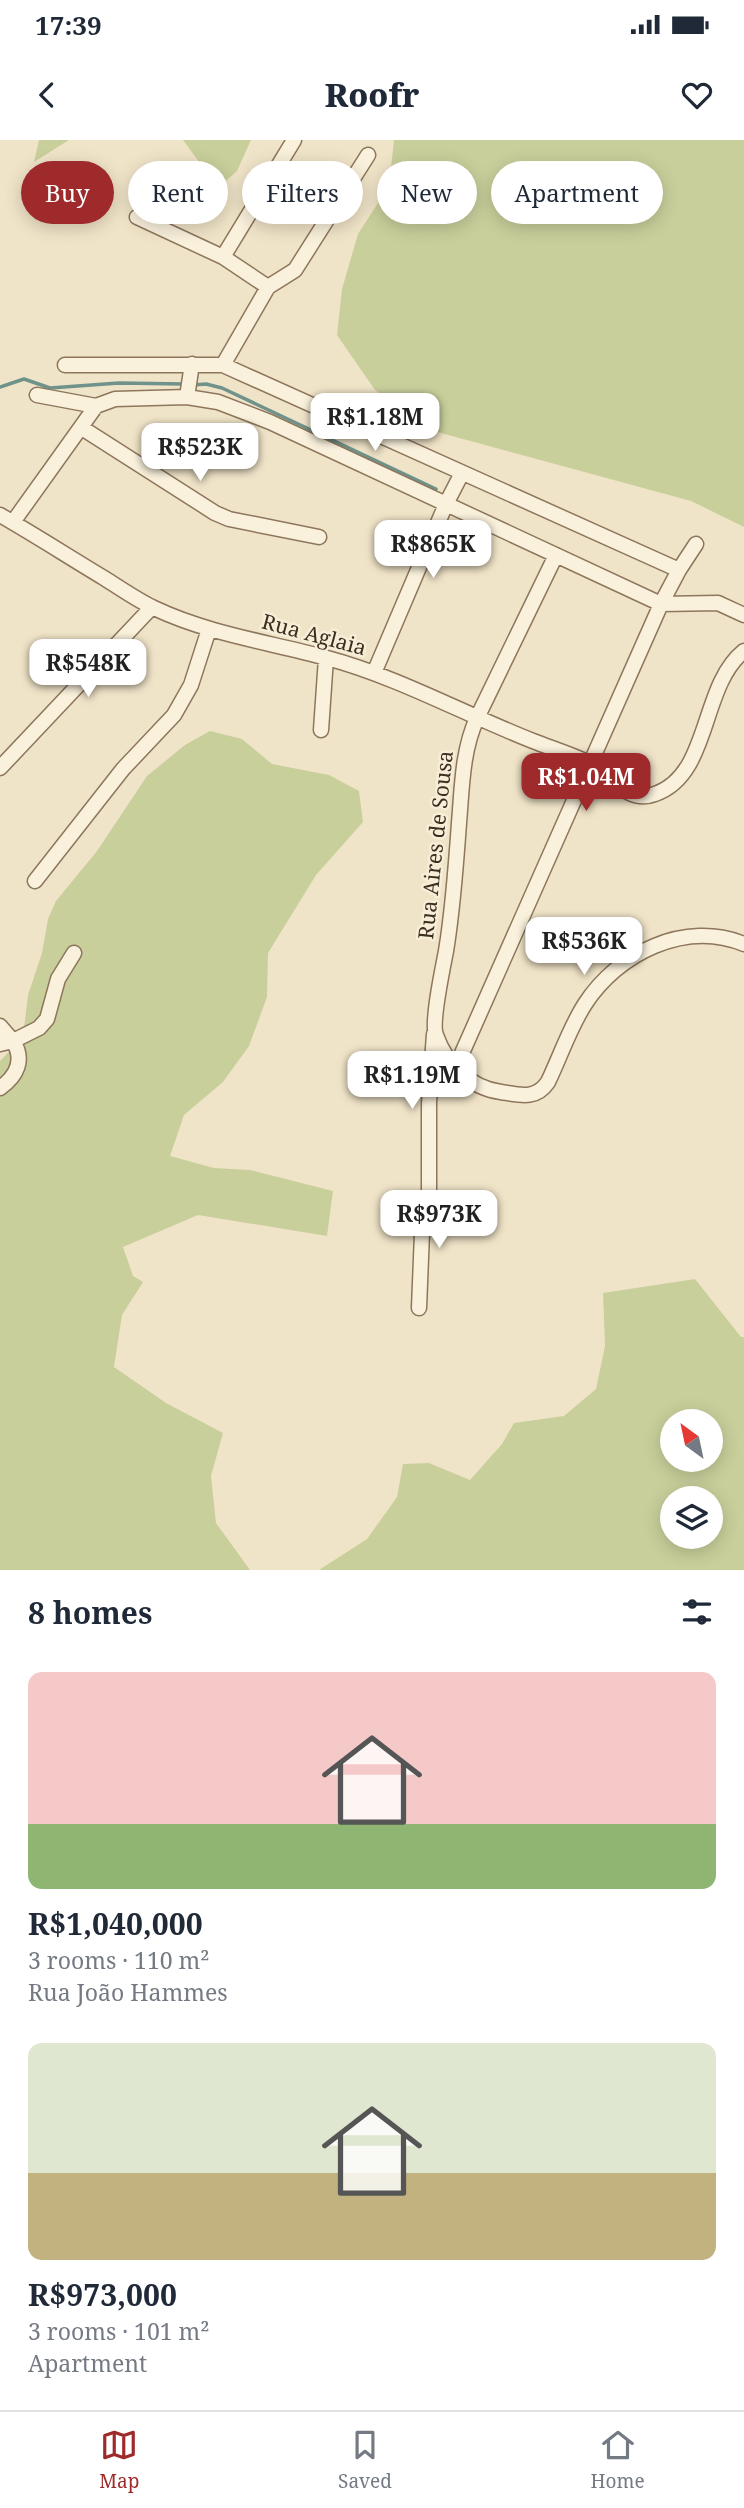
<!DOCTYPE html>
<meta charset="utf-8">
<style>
:root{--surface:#fff;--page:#f6f6f7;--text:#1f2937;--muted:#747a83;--line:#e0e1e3;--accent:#9e2a2b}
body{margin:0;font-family:"Noto Serif",serif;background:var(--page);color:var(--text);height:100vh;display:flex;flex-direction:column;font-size:26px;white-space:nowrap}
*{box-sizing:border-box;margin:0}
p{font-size:23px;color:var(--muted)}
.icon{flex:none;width:38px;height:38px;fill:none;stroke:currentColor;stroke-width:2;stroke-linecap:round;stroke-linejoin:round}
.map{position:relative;height:1430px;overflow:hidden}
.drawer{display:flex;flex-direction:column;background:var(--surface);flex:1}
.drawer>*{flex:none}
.guide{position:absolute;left:21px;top:21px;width:704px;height:63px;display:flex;gap:14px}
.needle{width:46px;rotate:327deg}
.tools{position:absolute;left:660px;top:1269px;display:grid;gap:14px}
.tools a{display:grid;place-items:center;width:63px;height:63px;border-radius:50%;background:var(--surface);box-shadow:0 4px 18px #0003;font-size:35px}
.price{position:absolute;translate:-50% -60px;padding:0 16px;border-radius:14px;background:#fff;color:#222;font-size:23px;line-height:46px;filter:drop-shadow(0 2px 4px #0008)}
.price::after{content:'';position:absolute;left:50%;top:42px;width:21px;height:16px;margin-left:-10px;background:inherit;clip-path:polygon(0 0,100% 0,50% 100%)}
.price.current{background:var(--accent);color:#fff}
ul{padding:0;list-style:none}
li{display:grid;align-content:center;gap:14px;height:371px;padding:0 28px}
li span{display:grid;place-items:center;height:217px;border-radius:14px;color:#555}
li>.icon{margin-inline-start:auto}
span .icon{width:126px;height:126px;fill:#fffc;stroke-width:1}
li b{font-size:30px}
h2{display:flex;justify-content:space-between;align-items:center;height:84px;padding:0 28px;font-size:30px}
.chip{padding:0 24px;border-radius:32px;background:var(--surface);box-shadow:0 4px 18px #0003;font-size:24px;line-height:63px}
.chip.current{background:var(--accent);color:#fff}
.status{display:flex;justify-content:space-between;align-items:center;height:49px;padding:0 35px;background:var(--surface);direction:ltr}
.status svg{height:19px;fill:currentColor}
header{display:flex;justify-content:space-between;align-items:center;height:91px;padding:0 28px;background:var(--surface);font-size:32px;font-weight:800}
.dock{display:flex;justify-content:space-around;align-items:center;height:98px;border-top:2px solid var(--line);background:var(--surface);font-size:19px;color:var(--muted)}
.dock a{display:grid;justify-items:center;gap:4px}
.dock .current{color:var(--accent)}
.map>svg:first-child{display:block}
.green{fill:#c9cf9b;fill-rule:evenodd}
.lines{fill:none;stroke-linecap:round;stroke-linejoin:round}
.stream{stroke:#6f938a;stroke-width:3.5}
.street-casing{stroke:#8d765c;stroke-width:17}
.street{stroke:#faf1dc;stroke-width:14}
.labels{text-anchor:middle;stroke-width:5;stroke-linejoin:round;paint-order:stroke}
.street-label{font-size:21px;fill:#3d2e20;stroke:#f7eed8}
</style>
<div class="status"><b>17:39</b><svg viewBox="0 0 49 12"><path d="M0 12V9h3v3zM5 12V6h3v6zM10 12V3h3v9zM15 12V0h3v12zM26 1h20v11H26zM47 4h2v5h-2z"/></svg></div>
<header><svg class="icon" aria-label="back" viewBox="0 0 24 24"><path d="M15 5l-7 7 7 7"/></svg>Roofr<svg class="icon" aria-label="heart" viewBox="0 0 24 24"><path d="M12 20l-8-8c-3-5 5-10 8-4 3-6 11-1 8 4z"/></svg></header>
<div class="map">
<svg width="744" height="1430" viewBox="0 0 744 1430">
<rect width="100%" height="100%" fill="#f0e4c8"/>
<path class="green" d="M 39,0 L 69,0 L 34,22 Z
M 183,0 L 251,0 L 237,31 L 218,48 Z
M 394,0 L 744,0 L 744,387 L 691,361 L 437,292 L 375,250 L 337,195 L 342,149 L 358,94 L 389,46 Z
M 210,591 L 242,599 L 272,624 L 329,635 L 359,651 L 363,682 L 316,735 L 268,813 L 267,857 L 249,906 L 223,942 L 184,975 L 170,1016 L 214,1028 L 250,1030 L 333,1051 L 327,1096 L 198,1075 L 123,1107 L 133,1136 L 143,1142 L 122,1175 L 114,1227 L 166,1263 L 223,1293 L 211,1336 L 216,1383 L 250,1430 L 0,1430 L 0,921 L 23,897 L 28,855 L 42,813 L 48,779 L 56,761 L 97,711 L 147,636 L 185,605 Z
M 695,1139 L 741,1197 L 744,1197 L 744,1430 L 319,1430 L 367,1399 L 397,1357 L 403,1324 L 429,1323 L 470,1340 L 502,1304 L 514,1283 L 564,1276 L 596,1249 L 605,1206 L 603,1153 ZM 672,1281 L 710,1281 L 710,1320 L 672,1320 ZM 672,1358 L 710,1358 L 710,1396 L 672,1396 Z"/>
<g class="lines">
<path class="stream" d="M 192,245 L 206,244 L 222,248 L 436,349
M 0,247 L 24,239 L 50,248 L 119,243 L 184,244"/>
<g class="street-casing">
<path id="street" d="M 137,77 L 223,117 L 268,147
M 223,117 L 294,0
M 65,225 L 223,225 L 679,430
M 223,225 L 268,147 L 295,130 L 368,15
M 37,255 L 96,266 L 115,259 L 187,257 L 218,262 L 270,282 L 661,464 L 718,463 L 744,475
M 187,257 L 192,224
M 82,288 L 215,373 L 229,379 L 319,397
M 0,375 C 35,395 69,417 104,438 C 120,448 137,460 154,468 C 209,494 268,502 327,518 C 398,537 464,574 533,601 C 551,608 570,614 587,622 C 610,633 626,665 655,654 C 711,635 700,546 744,511
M 13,382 L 96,266
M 556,415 L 477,578 C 462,611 462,648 459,683 C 456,726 453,769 446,811 C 443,827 431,883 436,895 C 446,924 470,948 501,952 C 520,955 536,960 548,942 C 560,917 570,887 585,864 C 618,813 685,780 744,804
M 374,533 L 446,364 L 462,333
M 321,590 L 326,518
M 0,628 L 152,467
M 35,741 L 123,629 L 174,575 L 191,545 L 209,489
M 0,886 L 13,901 L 0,904
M 455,929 L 661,464 L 679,430 L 696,404
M 0,948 C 17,936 25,920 13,901 L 39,888 L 47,879 L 58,839 L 74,813
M 419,1168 L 422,1093 L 429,1050 L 429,963 L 434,894"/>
</g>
<use href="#street" class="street"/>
</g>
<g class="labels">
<g class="street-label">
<text transform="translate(314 495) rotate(15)" y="7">Rua Aglaia</text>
<text transform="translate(436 705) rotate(-84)" y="7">Rua Aires de Sousa</text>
</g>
</g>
</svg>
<div class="tools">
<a><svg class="needle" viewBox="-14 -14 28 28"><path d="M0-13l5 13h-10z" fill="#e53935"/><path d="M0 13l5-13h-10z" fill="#747a83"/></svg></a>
<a><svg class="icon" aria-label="layers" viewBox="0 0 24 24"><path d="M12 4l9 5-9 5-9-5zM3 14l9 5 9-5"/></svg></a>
</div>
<b class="price" style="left:375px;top:313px">R$1.18M</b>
<b class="price" style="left:200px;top:343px">R$523K</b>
<b class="price" style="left:433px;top:440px">R$865K</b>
<b class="price" style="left:88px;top:559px">R$548K</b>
<b class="price current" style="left:586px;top:673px">R$1.04M</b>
<b class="price" style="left:584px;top:837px">R$536K</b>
<b class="price" style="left:412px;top:971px">R$1.19M</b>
<b class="price" style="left:439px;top:1110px">R$973K</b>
<div class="guide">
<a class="chip current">Buy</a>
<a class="chip">Rent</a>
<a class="chip">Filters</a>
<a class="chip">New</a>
<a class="chip">Apartment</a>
</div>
</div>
<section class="drawer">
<h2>8 homes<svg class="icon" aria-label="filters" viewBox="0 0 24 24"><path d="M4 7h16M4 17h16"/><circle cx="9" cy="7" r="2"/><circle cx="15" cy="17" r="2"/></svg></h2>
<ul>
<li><span style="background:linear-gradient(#f6c9c9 70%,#8fb573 0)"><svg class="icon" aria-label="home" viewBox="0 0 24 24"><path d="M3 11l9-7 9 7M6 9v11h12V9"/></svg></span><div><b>R$1,040,000</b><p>3 rooms · 110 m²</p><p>Rua João Hammes</p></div></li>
<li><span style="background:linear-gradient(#dfe7d0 60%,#c2b280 0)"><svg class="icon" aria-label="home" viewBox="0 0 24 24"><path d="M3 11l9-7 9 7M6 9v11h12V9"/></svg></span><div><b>R$973,000</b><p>3 rooms · 101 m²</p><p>Apartment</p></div></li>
</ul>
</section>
<nav class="dock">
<a class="current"><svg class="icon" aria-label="map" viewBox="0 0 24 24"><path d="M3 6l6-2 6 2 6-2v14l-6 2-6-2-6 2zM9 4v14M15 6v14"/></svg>Map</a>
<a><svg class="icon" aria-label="saved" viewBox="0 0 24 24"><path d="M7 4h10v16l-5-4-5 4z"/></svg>Saved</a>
<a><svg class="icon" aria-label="home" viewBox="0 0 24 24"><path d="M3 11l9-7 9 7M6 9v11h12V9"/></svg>Home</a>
</nav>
